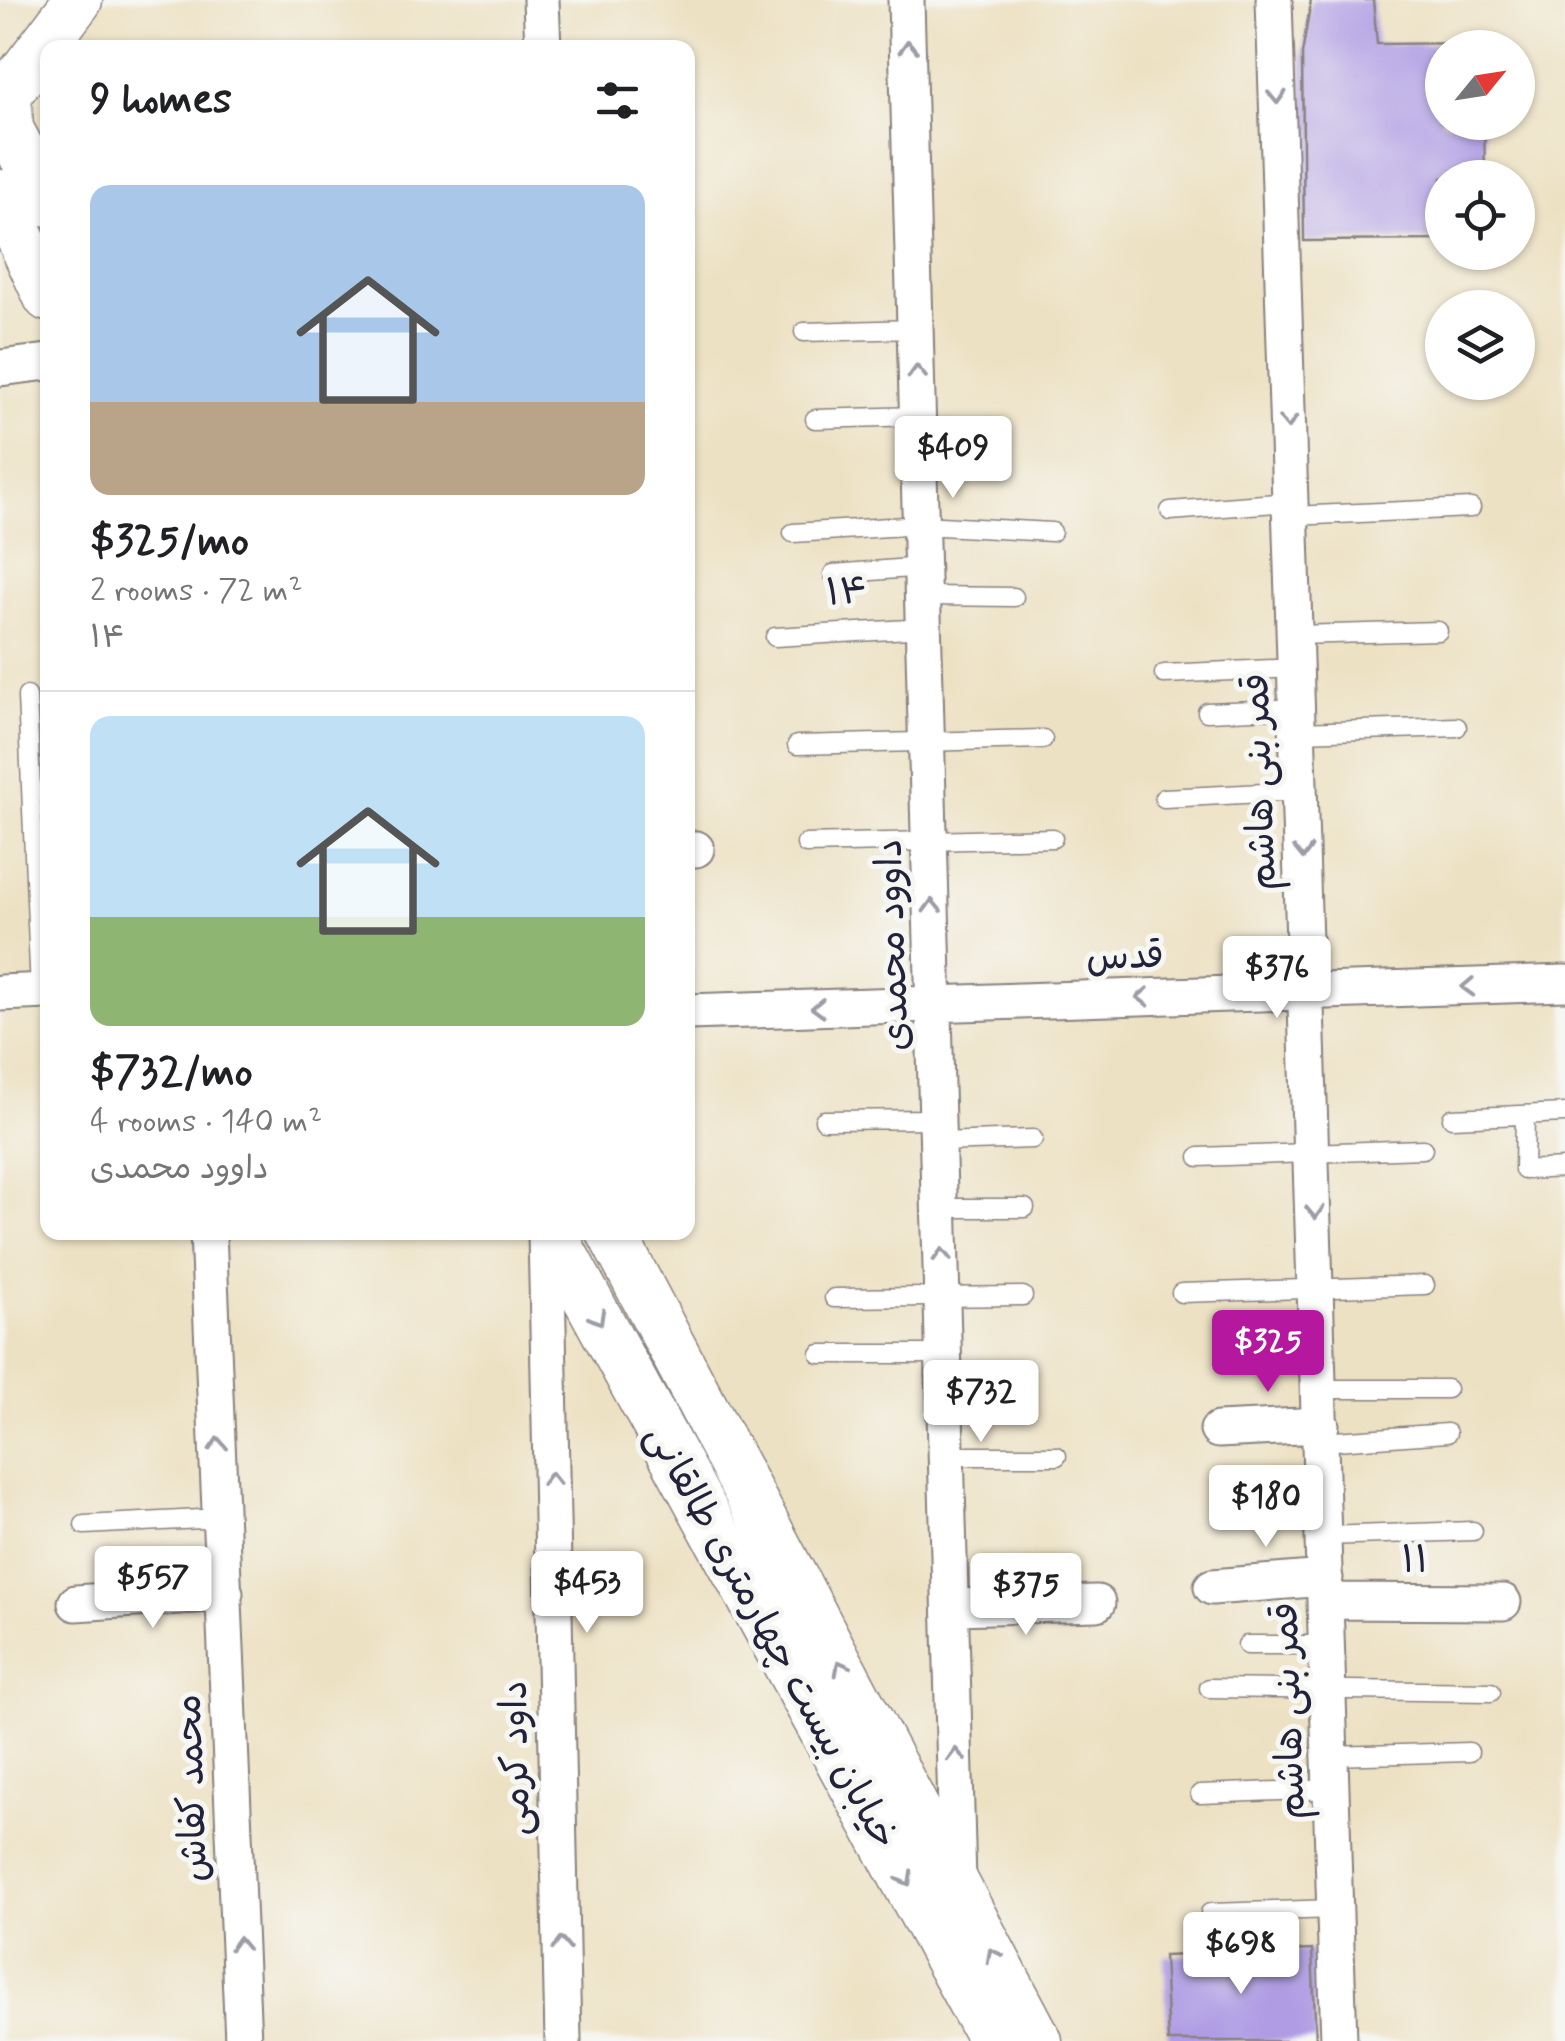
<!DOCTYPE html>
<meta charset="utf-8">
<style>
:root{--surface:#fff;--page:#f6f6f6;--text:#202124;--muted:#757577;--line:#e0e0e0;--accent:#b5179e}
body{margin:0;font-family:Mynerve,"Playpen Sans Arabic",sans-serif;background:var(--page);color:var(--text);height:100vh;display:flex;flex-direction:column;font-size:38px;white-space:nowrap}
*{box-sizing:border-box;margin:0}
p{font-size:32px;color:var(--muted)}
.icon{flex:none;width:55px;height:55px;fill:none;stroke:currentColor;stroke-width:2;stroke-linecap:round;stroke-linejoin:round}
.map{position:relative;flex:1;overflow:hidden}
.side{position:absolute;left:40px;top:40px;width:655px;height:1200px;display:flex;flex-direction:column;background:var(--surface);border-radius:20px;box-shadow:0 2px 8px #0004}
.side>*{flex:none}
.needle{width:65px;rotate:60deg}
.fabs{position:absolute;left:1425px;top:30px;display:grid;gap:20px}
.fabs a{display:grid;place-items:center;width:110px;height:110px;border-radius:50%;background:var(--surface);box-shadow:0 2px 8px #0004;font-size:50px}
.price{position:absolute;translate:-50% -85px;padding:0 22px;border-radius:10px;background:#fff;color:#222;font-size:32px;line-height:65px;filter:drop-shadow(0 2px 5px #0008)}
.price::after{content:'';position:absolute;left:50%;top:60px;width:30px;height:22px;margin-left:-15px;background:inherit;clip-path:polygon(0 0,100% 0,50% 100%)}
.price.current{background:var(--accent);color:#fff}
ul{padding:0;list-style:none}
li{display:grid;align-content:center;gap:20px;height:530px;padding:0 50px}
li+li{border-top:2px solid var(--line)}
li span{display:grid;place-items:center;height:310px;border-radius:20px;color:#555}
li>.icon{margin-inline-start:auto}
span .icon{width:180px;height:180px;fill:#fffc;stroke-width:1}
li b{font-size:42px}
h2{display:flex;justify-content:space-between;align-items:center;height:120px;padding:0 50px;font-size:42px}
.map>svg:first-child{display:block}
.building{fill:#af9ce4}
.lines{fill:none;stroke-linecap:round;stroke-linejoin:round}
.service-casing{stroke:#88827f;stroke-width:21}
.minor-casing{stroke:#88827f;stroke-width:39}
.secondary-casing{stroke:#88827f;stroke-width:51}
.service{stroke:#fff;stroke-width:18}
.minor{stroke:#fff;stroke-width:35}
.secondary{stroke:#fff;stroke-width:48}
.oneway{stroke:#9c9ca7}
.labels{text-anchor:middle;stroke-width:10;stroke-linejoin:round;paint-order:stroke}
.street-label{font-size:38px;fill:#22223b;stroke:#f6f6f2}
</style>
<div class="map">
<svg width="1565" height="2041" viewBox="0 0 1565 2041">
<rect width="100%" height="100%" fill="#f6f6f2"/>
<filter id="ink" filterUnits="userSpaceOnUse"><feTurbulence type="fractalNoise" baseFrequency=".01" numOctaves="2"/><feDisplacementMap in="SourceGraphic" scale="20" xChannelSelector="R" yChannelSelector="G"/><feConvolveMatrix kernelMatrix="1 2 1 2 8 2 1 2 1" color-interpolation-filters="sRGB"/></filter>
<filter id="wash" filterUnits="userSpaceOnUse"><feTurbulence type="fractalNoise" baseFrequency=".0048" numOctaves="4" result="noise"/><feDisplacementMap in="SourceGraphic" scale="40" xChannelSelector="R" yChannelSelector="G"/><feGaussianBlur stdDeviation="2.25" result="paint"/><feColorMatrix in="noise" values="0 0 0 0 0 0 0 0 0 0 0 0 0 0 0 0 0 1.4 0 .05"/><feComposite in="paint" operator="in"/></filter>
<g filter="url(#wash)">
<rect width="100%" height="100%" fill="#ede1c3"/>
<g id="blocks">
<path class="building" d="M 1311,0 L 1373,0 L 1377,44 L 1483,43 L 1483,48 L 1442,48 L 1442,122 L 1484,122 L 1485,178 L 1442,178 L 1442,240 L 1304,241 L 1302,54 Z
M 1312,1950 L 1316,2041 L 1168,2041 L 1164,1956 Z"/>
</g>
</g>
<g filter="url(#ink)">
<use href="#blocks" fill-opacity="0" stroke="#88827f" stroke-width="2.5"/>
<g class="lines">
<g class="service-casing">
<path id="service" d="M 804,332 L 916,329
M 815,419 L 918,416
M 1170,511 L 1291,502
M 1292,516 L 1471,508
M 793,533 L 921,525 L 1052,532
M 833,574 L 923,567
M 924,596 L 1014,597
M 1296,635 L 1438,631
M 775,637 L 925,628
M 1164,674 L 1297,668
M 27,696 L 40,991
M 1207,712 L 1298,708
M 1299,732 L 1457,727
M 797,745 L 1043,739
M 1164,798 L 1301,791
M 806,844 L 1053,838
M 1525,1115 L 1524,1170 L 1565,1168
M 1452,1118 L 1565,1113
M 824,1120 L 938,1119
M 939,1142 L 1033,1139
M 1199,1157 L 1423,1149
M 941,1208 L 1025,1208
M 1181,1293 L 1425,1285
M 834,1298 L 1023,1296
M 820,1354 L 946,1354
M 1320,1389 L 1447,1389
M 1321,1442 L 1447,1433
M 949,1456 L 1057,1456
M 1231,1501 L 1323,1496
M 84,1525 L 221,1518
M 1324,1536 L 1473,1531
M 1247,1645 L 1327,1645
M 1209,1688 L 1491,1692
M 1331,1756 L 1469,1752
M 1200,1794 L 1332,1789
M 1210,1913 L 1335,1909"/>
</g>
<g class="minor-casing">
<path id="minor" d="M 541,0 L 543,48
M 906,0 L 958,1882
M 1274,0 L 1339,2041
M 0,368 L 48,362
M 688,849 L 696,849
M 0,993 L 48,991
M 688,1012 L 1565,983
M 208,1232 L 243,2041
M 546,1232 L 563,2041
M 1218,1430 L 1321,1425
M 1212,1587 L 1325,1578
M 1326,1601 L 1503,1602
M 76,1603 L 225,1593
M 954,1607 L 1097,1603"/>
</g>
<g class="secondary-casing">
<path id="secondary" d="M 0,194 L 48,297
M 48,202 L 9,129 L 7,94 L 78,0
M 551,1232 L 993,2041
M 611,1232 L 1038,2041"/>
</g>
<use href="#service" class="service"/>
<use href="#minor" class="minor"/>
<use href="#secondary" class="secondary"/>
</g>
<defs><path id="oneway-chevron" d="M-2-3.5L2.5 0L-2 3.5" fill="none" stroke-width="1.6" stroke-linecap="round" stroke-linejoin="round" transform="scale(2.5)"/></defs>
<g class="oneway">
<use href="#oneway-chevron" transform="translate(908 47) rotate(-92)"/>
<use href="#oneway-chevron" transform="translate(1277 97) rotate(88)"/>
<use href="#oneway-chevron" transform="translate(917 372) rotate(-92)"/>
<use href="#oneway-chevron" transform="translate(1288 422) rotate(88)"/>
<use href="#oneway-chevron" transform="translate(1303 852) rotate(88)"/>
<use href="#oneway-chevron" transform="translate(932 906) rotate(-92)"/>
<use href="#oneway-chevron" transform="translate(1468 987) rotate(178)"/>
<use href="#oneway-chevron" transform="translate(1143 997) rotate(178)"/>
<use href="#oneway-chevron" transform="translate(818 1008) rotate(178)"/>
<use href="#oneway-chevron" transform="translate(1315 1212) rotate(88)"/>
<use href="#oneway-chevron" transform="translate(942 1255) rotate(-92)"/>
<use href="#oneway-chevron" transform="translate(598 1318) rotate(61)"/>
<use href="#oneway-chevron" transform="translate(218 1444) rotate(-93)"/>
<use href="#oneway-chevron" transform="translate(551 1479) rotate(-91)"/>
<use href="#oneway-chevron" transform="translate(841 1667) rotate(-118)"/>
<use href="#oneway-chevron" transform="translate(956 1755) rotate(-91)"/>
<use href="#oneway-chevron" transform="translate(906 1879) rotate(61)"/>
<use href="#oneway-chevron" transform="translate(239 1944) rotate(-92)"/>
<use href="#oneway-chevron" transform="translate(561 1944) rotate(-91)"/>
<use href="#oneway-chevron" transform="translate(993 1955) rotate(-118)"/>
</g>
</g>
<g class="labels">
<g class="street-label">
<text transform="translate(847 590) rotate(-4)" y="13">۱۴</text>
<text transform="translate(1258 782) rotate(-92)" y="13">قمر بنی هاشم</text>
<text transform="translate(891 945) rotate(-92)" y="13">داوود محمدی</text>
<text transform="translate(1125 955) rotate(-2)" y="13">قدس</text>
<text x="1415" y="1572">۱۱</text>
<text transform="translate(773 1636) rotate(61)" y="13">خیابان بیست چهارمتری طالقانی</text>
<text transform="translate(1287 1711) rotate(-92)" y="13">قمر بنی هاشم</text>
<text transform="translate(514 1758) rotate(-91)" y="13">داود کرمی</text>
<text transform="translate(190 1788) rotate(-92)" y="13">محمد کفاش</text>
</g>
</g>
</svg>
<div class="fabs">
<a><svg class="needle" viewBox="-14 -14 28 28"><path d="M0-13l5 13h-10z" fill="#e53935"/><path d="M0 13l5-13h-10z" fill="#757577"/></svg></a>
<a><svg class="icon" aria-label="locate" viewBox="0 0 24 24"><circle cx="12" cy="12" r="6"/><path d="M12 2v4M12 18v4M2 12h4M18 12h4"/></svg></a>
<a><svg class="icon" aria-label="layers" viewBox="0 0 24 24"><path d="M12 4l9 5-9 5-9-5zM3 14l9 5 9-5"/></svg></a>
</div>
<b class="price" style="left:953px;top:501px">$409</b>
<b class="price" style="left:1277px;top:1021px">$376</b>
<b class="price current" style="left:1268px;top:1395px">$325</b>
<b class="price" style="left:981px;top:1445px">$732</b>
<b class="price" style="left:1266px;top:1550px">$180</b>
<b class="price" style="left:153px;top:1631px">$557</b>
<b class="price" style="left:587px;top:1636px">$453</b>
<b class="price" style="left:1026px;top:1638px">$375</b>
<b class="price" style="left:1241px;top:1997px">$698</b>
<section class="side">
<h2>9 homes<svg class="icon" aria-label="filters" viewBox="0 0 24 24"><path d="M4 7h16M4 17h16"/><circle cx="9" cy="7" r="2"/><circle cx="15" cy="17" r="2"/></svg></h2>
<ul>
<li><span style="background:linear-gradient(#a9c7e8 70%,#b9a48a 0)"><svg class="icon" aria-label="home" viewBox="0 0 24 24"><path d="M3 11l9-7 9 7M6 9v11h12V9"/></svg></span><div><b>$325/mo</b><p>2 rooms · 72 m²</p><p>۱۴</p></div></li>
<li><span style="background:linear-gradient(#bfe0f5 65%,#8fb573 0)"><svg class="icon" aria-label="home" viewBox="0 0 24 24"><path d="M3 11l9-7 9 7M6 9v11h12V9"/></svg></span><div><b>$732/mo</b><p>4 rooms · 140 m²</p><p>داوود محمدی</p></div></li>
</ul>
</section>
</div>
